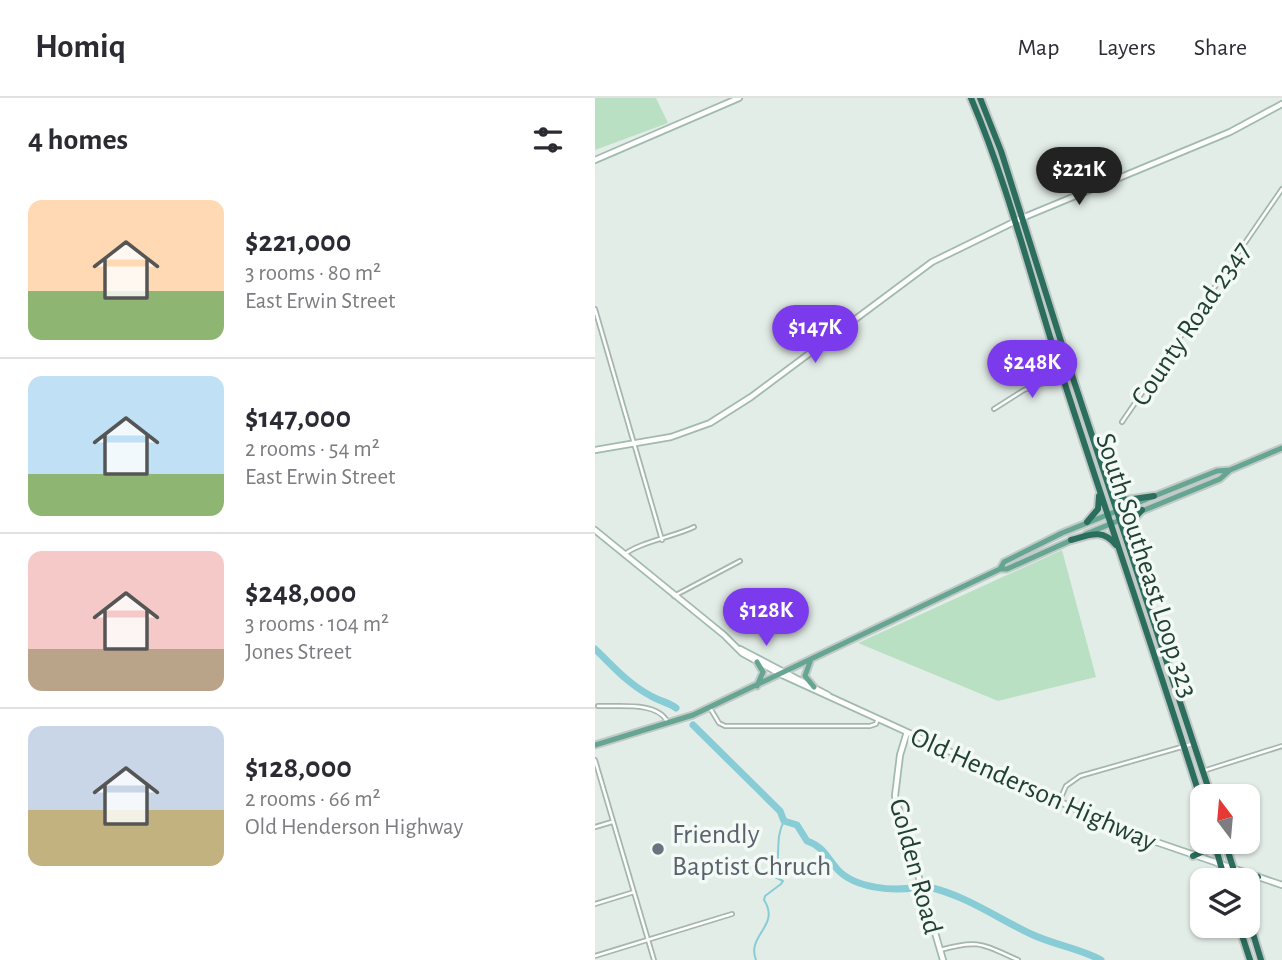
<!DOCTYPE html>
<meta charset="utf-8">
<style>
:root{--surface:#fff;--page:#f7f7f7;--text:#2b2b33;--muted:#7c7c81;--line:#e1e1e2;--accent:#7c3aed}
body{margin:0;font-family:"Alegreya Sans",sans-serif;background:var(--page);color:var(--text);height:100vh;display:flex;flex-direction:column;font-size:26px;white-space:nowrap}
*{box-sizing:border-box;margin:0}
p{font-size:23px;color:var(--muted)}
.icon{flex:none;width:38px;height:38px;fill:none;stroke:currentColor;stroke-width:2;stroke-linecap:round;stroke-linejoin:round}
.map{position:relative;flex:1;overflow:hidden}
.details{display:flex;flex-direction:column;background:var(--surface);width:595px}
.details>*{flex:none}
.needle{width:46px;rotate:344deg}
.buttons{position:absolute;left:595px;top:686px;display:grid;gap:14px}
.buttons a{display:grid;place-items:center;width:70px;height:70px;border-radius:14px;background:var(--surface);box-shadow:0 2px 5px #0004;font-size:35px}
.price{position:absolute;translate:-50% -60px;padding:0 16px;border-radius:24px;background:var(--accent);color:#fff;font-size:23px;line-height:46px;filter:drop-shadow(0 2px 4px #0008)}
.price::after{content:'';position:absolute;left:50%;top:42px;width:21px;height:16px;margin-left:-10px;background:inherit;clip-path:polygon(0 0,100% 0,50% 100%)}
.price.selected{background:#222;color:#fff}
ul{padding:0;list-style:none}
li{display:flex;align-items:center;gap:21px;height:175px;padding:0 28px}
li+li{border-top:2px solid var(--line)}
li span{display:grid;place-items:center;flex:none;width:196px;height:140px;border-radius:14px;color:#555}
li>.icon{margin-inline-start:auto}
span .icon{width:84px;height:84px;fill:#fffc;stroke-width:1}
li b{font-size:30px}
h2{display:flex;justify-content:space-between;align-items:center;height:84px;padding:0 28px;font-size:30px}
header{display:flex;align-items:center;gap:42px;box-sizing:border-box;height:98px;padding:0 35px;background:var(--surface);border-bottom:2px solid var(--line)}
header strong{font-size:33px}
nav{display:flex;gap:38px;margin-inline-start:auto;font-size:24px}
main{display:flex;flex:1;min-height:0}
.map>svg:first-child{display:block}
.green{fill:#bae0c3}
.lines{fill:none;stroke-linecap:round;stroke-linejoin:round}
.stream{stroke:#88ccd5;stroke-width:2}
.river{stroke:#88ccd5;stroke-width:7}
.street-casing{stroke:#a5b6af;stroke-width:6}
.secondary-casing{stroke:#a0bab0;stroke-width:8}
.primary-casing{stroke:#c1cac7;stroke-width:9}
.highway-casing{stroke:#c1cac7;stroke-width:10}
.street{stroke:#fff;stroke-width:2.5}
.secondary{stroke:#fff;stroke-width:4.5}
.primary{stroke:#65a592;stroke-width:5}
.highway{stroke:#2b6e5d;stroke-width:6}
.worship-dot{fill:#6b7280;stroke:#f3faf6;stroke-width:2.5}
.labels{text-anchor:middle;stroke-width:7;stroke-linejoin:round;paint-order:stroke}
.street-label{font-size:28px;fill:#214036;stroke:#f3faf6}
.worship-label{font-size:28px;fill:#5b616d;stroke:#f3faf6;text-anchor:start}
</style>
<header>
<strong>Homiq</strong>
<nav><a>Map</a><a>Layers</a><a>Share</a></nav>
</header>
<main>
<section class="details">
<h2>4 homes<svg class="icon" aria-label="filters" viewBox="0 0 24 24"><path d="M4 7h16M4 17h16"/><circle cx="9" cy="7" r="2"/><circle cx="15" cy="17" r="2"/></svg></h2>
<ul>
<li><span style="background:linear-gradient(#ffd9b3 65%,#8fb573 0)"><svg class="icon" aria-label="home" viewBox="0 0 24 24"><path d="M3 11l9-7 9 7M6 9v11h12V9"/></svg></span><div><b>$221,000</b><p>3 rooms · 80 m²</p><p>East Erwin Street</p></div></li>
<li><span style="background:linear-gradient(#bfe0f5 70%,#8fb573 0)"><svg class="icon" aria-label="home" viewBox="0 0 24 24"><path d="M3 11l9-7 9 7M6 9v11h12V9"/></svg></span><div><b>$147,000</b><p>2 rooms · 54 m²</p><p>East Erwin Street</p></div></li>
<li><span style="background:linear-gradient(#f6c9c9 70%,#b9a48a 0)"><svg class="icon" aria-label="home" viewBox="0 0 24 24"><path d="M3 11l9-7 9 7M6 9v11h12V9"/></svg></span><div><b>$248,000</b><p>3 rooms · 104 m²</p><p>Jones Street</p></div></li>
<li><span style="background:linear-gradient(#c9d6e8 60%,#c2b280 0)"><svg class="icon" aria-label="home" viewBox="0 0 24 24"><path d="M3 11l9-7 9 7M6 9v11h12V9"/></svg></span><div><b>$128,000</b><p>2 rooms · 66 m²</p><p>Old Henderson Highway</p></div></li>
</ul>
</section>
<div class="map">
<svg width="687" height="862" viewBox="0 0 687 862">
<rect width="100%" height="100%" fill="#e3ede8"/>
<path class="green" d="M 0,0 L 61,0 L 73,25 L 0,52 Z
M 467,452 L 501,579 L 403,603 L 263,545 Z"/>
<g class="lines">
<path class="stream" d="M 161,862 C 151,837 186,828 169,802 L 170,798 L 186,786 L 188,783 L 180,779 L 179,776 C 187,760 179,741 189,723"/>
<path class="river" d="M 0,551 C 18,568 33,586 56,598 C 64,603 73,604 81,610
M 98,627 L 185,713 L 189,723 L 202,727 L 212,743 C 228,748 232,760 243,772 C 260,790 299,794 321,789
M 333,789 C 370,797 402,820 436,836 C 459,847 484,850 506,862"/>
<g class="street-casing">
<path id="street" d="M 0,211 L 67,442
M 399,311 L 429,292 L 465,279
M 527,324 L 687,91
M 29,457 C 42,445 81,438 99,429
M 79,498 L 145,463
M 3,608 C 22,609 61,603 72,623
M 115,610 L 124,625 L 130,628 L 275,628 L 281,626 L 283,620
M 0,662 L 59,862
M 608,673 L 687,648
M 464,704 L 471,688 L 485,678 L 597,646
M 0,729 L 17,724
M 0,806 L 39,794
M 345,852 C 384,841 387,846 423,862
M 0,858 L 137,816"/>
</g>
<g class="secondary-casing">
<path id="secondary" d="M 0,62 L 144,0
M 0,352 L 76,339 L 115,325 L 156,299 L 337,164 L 427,120 L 635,34 L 687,6
M 0,432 L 129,537 L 147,555 L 185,576 L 529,733 L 687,787
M 145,551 L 233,597
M 312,634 L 305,657 L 300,698 L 348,862"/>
</g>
<g class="primary-casing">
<path id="primary" d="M 491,436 L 625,381 L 635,372
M 405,471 L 409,464 L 467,435 L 622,373 L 635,372 L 687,350
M 216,561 L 210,578 L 219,589
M 162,588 L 168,574 L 162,564
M 0,647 L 98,617 L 405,471 L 412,471 L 479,441"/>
</g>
<g class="highway-casing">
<path id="highway" d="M 376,0 C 414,89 437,185 467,277 C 513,420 562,562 607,705
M 385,0 L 406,53 L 470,256 L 616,698
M 517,392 L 531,402 L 559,398
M 492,424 L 503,411 L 504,398
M 533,440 L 535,425 L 547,412
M 476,442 C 495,437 507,430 521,447
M 619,744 L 630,782
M 630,744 L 642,782
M 598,758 L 613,751 L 615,744
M 653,784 L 663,779
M 653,819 L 666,862
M 644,828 L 655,862"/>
</g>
<use href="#street" class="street"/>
<use href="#secondary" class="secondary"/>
<use href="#primary" class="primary"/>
<use href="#highway" class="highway"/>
</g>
<circle class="worship-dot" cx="63" cy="751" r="7"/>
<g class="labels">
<g class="street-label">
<text transform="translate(595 225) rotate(-56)" y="10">County Road 2347</text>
<text transform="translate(553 467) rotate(72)" y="10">South Southeast Loop 323</text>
<text transform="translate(439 690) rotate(24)" y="10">Old Henderson Highway</text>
<text transform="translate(322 768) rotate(75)" y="10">Golden Road</text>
</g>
<g class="worship-label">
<text x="77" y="745">Friendly<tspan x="77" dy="32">Baptist Chruch</tspan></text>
</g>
</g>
</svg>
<div class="buttons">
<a><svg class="needle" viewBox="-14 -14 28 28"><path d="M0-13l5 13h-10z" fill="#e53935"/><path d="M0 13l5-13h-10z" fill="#7c7c81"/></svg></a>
<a><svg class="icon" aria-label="layers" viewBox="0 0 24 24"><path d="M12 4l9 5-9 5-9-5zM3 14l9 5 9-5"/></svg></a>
</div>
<b class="price selected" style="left:484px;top:109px">$221K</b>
<b class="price" style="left:220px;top:267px">$147K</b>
<b class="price" style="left:437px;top:302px">$248K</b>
<b class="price" style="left:171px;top:550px">$128K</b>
</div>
</main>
